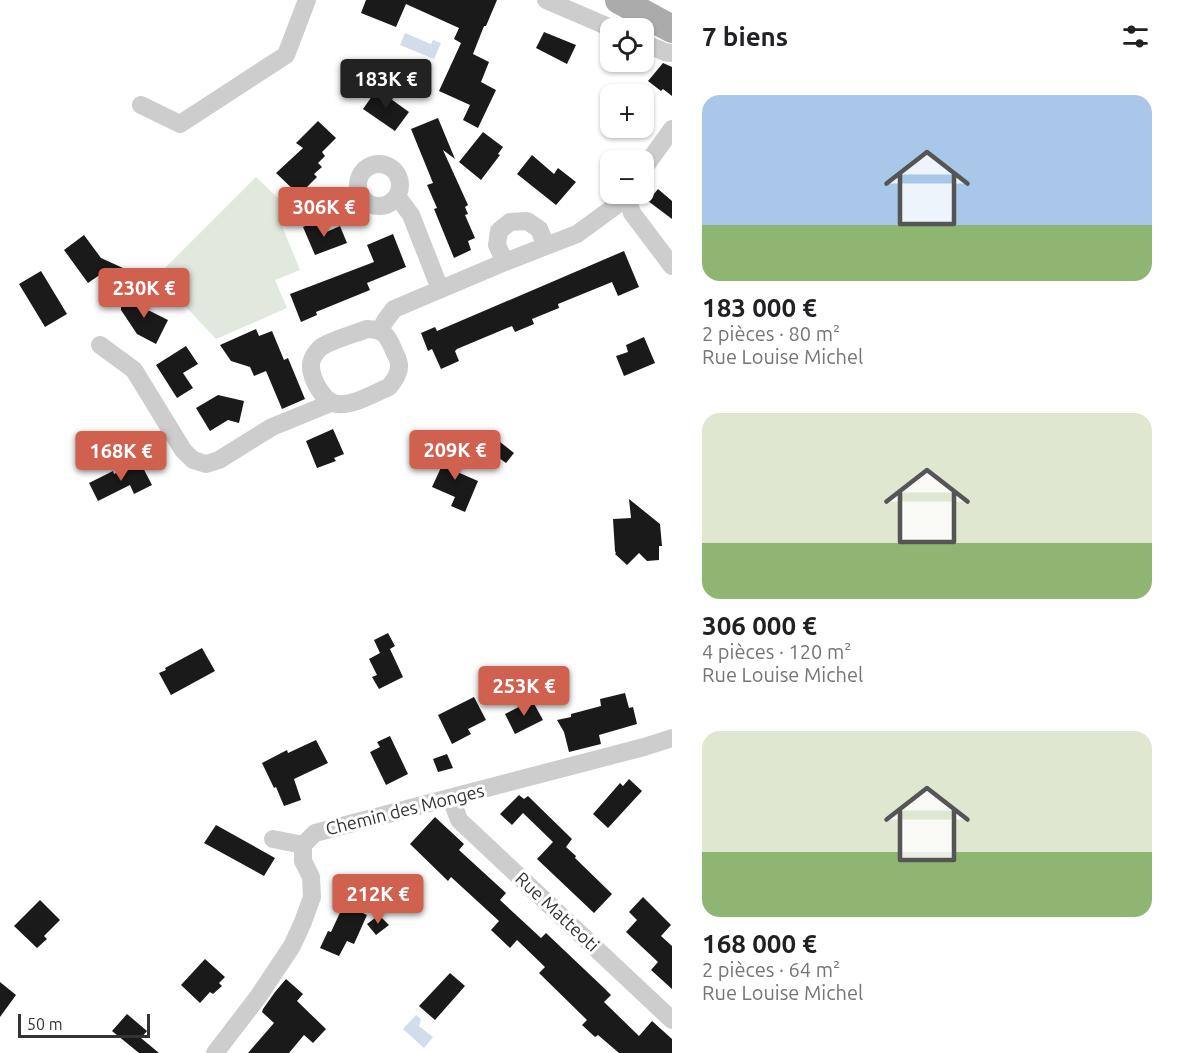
<!DOCTYPE html>
<html lang="fr">
<meta charset="utf-8">
<style>
:root{--surface:#fff;--page:#f2f2f2;--text:#202124;--muted:#757577;--accent:#d0614e}
body{margin:0;font-family:Ubuntu,sans-serif;background:var(--page);color:var(--text);height:100vh;display:flex;flex-direction:column;font-size:22px;white-space:nowrap}
*{box-sizing:border-box;margin:0}
p{font-size:20px;color:var(--muted)}
.icon{flex:none;width:33px;height:33px;fill:none;stroke:currentColor;stroke-width:2;stroke-linecap:round;stroke-linejoin:round}
.map{position:relative;flex:1;overflow:hidden}
.side{display:flex;flex-direction:column;background:var(--surface);width:510px}
.side>*{flex:none}
.controls{position:absolute;left:600px;top:18px;display:grid;gap:12px}
.controls a{display:grid;place-items:center;width:54px;height:54px;border-radius:12px;background:var(--surface);box-shadow:0 2px 4px #0004;font-size:30px}
.scale{position:absolute;left:18px;bottom:15px;width:132px;box-sizing:border-box;padding-left:6px;border:3px solid #333;border-top:0;font-size:16px;line-height:21px;white-space:nowrap;color:#333;-webkit-text-stroke:4px #fff;paint-order:stroke}
.price{position:absolute;translate:-50% -51px;padding:0 14px;border-radius:6px;background:var(--accent);color:#fff;font-size:20px;line-height:39px;filter:drop-shadow(0 2px 3px #0008)}
.price::after{content:'';position:absolute;left:50%;top:36px;width:18px;height:14px;margin-left:-9px;background:inherit;clip-path:polygon(0 0,100% 0,50% 100%)}
.price.current{background:#222;color:#fff}
ul{padding:0;list-style:none}
li{display:grid;align-content:center;gap:12px;height:318px;padding:0 30px}
li span{display:grid;place-items:center;height:186px;border-radius:18px;color:#555}
li>.icon{margin-inline-start:auto}
span .icon{width:108px;height:108px;fill:#fffc;stroke-width:1}
li b{font-size:26px}
h2{display:flex;justify-content:space-between;align-items:center;height:72px;padding:0 30px;font-size:26px}
main{display:flex;flex:1;min-height:0}
.map>svg:first-child{display:block}
.green{fill:#e1e8dd}
.water{fill:#d3dcea}
.building{fill:#1a1a1a}
.lines{fill:none;stroke-linecap:round;stroke-linejoin:round}
.street{stroke:#cdcdcd;stroke-width:18}
.primary{stroke:#ababab;stroke-width:28}
.labels{text-anchor:middle;stroke-width:6;stroke-linejoin:round;paint-order:stroke}
.street-label{font-size:18px;fill:#333;stroke:#fff}
</style>
<main>
<div class="map">
<svg width="672" height="1053" viewBox="0 0 672 1053">
<rect width="100%" height="100%" fill="#fff"/>
<path class="green" d="M 256,177 L 299,218 L 282,226 L 300,270 L 275,280 L 287,308 L 216,339 L 157,276 Z"/>
<path class="water" d="M 405,33 L 431,44 L 433,40 L 441,43 L 434,59 L 400,45 Z
M 416,1015 L 421,1019 L 419,1026 L 433,1037 L 424,1048 L 403,1029 Z"/>
<path class="building" d="M 366,0 L 497,0 L 486,26 L 484,26 L 473,54 L 489,62 L 481,82 L 496,90 L 478,128 L 463,120 L 470,105 L 439,91 L 461,43 L 454,39 L 459,28 L 406,4 L 396,27 L 361,13 Z
M 544,32 L 576,45 L 567,64 L 536,48 Z
M 663,63 L 672,67 L 672,96 L 663,89 L 661,91 L 648,81 Z
M 377,89 L 409,112 L 395,131 L 363,109 Z
M 438,118 L 455,159 L 443,150 L 468,205 L 465,207 L 468,214 L 465,215 L 475,238 L 468,241 L 471,250 L 454,258 L 434,209 L 437,208 L 427,185 L 433,183 L 411,129 Z
M 318,121 L 336,138 L 322,152 L 325,156 L 318,163 L 322,167 L 314,174 L 317,177 L 299,195 L 276,173 L 303,148 L 296,143 Z
M 483,132 L 503,147 L 498,154 L 500,155 L 481,180 L 459,162 Z
M 532,155 L 554,174 L 558,168 L 576,182 L 556,205 L 517,174 Z
M 658,189 L 672,201 L 672,219 L 648,201 Z
M 319,220 L 324,233 L 340,226 L 347,243 L 315,255 L 303,227 Z
M 393,234 L 406,267 L 367,283 L 370,290 L 316,312 L 317,315 L 301,322 L 290,294 L 374,262 L 367,245 Z
M 84,235 L 101,258 L 123,268 L 117,281 L 101,274 L 88,283 L 64,250 Z
M 624,251 L 639,287 L 618,296 L 612,282 L 558,304 L 559,308 L 532,319 L 534,324 L 515,332 L 512,326 L 457,349 L 455,351 L 459,361 L 441,369 L 432,349 L 428,351 L 421,333 L 435,327 L 437,331 Z
M 41,271 L 67,314 L 45,327 L 19,284 Z
M 139,294 L 148,310 L 168,320 L 156,344 L 137,334 L 121,310 L 121,305 Z
M 256,329 L 259,336 L 272,331 L 284,360 L 288,358 L 305,399 L 282,409 L 266,371 L 254,376 L 250,367 L 231,361 L 220,345 Z
M 644,337 L 655,363 L 624,376 L 616,356 L 628,352 L 626,345 Z
M 186,346 L 198,364 L 183,373 L 193,388 L 177,398 L 156,365 Z
M 218,395 L 244,401 L 239,423 L 228,420 L 210,431 L 196,408 Z
M 333,429 L 344,454 L 334,458 L 336,461 L 317,468 L 306,441 Z
M 491,435 L 514,453 L 506,463 L 482,446 Z
M 451,446 L 464,451 L 455,471 L 478,481 L 465,512 L 451,506 L 455,497 L 432,487 Z
M 140,462 L 152,485 L 134,494 L 130,485 L 98,501 L 89,483 L 113,471 L 114,474 Z
M 629,499 L 660,524 L 662,546 L 659,546 L 659,560 L 647,561 L 639,553 L 627,565 L 615,554 L 616,553 L 615,551 L 613,519 L 631,518 Z
M 388,633 L 395,646 L 390,649 L 403,677 L 379,689 L 372,677 L 377,675 L 369,659 L 380,653 L 374,640 Z
M 202,648 L 215,671 L 171,695 L 159,673 L 166,670 L 165,668 Z
M 625,693 L 629,708 L 633,707 L 637,724 L 599,735 L 601,744 L 569,752 L 564,732 L 557,720 L 571,717 L 571,714 L 601,706 L 600,699 Z
M 474,697 L 486,720 L 468,729 L 471,734 L 452,744 L 438,715 Z
M 532,700 L 543,720 L 515,734 L 505,714 Z
M 390,736 L 408,774 L 386,785 L 370,752 L 380,747 L 377,742 Z
M 316,740 L 328,763 L 294,779 L 301,800 L 284,806 L 276,787 L 274,788 L 262,763 L 287,750 L 288,753 Z
M 447,754 L 453,768 L 438,772 L 433,759 Z
M 629,779 L 642,791 L 608,828 L 593,814 L 620,783 L 623,786 Z
M 519,795 L 524,799 L 528,796 L 572,839 L 566,847 L 576,856 L 575,858 L 612,894 L 594,913 L 537,859 L 553,842 L 523,813 L 512,825 L 500,814 Z
M 435,817 L 464,844 L 459,850 L 506,893 L 500,900 L 541,938 L 546,933 L 604,988 L 611,995 L 604,1002 L 639,1036 L 652,1021 L 672,1039 L 672,1053 L 619,1053 L 598,1035 L 595,1037 L 582,1025 L 587,1020 L 539,973 L 545,967 L 517,940 L 510,948 L 491,930 L 499,921 L 451,877 L 448,881 L 410,844 Z
M 216,825 L 275,858 L 264,876 L 204,843 Z
M 643,897 L 671,925 L 661,936 L 672,946 L 672,989 L 651,970 L 658,962 L 626,932 L 637,920 L 629,912 Z
M 40,900 L 60,920 L 44,936 L 47,939 L 37,948 L 14,926 Z
M 344,904 L 367,915 L 354,944 L 347,941 L 339,956 L 320,948 L 328,931 L 331,932 Z
M 379,915 L 389,925 L 376,935 L 367,924 Z
M 205,959 L 225,977 L 219,983 L 222,986 L 213,994 L 210,992 L 200,1003 L 181,985 Z
M 450,973 L 465,986 L 435,1020 L 419,1006 Z
M 286,979 L 303,994 L 297,1001 L 326,1029 L 313,1043 L 304,1035 L 289,1053 L 248,1053 L 274,1023 L 262,1012 L 263,1009 L 275,992 Z
M 0,982 L 16,995 L 0,1017 Z
M 127,1014 L 147,1031 L 141,1038 L 159,1053 L 139,1053 L 112,1031 Z"/>
<g class="lines">
<path class="street" d="M 546,0 L 611,28
M 644,43 L 665,52 L 672,53
M 141,105 L 180,124 L 286,55 L 307,0
M358 185a21 21 0 1 1 42 0a21 21 0 1 1-42 0Z
M 644,168 L 672,129
M 626,194 L 632,213 L 672,266
M 397,196 L 411,215 L 440,289
M 505,262 L 497,245 L 499,231 L 510,222 L 527,221 L 539,229 L 546,246
M 367,329 C 384,329 388,336 394,351 C 396,355 399,361 399,365 C 400,373 394,381 389,387 C 375,393 353,406 337,404 C 323,402 310,377 311,364 C 312,357 315,353 320,348 C 329,341 354,334 367,329 Z
M 380,330 L 385,321 L 394,309 L 505,262 L 577,234 L 618,204 L 625,194
M 100,345 L 134,370 L 183,450 L 193,460 L 206,464 L 219,460 L 272,427 L 326,405 L 329,402
M 451,798 L 459,820 L 672,1020
M 273,839 L 303,845
M 215,1053 L 258,997 L 292,946 L 303,922 L 312,897 L 311,877 L 303,861 L 303,845 L 315,833 L 644,747 L 672,738"/>
<path class="primary" d="M 619,0 L 672,29"/>
</g>
<g class="labels">
<g class="street-label">
<text transform="translate(405 810) rotate(-14)" y="6">Chemin des Monges</text>
<text transform="translate(557 912) rotate(43)" y="6">Rue Matteoti</text>
</g>
</g>
</svg>
<div class="controls">
<a><svg class="icon" aria-label="locate" viewBox="0 0 24 24"><circle cx="12" cy="12" r="6"/><path d="M12 2v4M12 18v4M2 12h4M18 12h4"/></svg></a>
<a>+</a>
<a>−</a>
</div>
<div class="scale">50 m</div>
<b class="price current" style="left:386px;top:110px">183K €</b>
<b class="price" style="left:324px;top:238px">306K €</b>
<b class="price" style="left:144px;top:319px">230K €</b>
<b class="price" style="left:455px;top:481px">209K €</b>
<b class="price" style="left:121px;top:482px">168K €</b>
<b class="price" style="left:524px;top:717px">253K €</b>
<b class="price" style="left:378px;top:925px">212K €</b>
</div>
<section class="side">
<h2>7 biens<svg class="icon" aria-label="filters" viewBox="0 0 24 24"><path d="M4 7h16M4 17h16"/><circle cx="9" cy="7" r="2"/><circle cx="15" cy="17" r="2"/></svg></h2>
<ul>
<li><span style="background:linear-gradient(#a9c7e8 70%,#8fb573 0)"><svg class="icon" aria-label="home" viewBox="0 0 24 24"><path d="M3 11l9-7 9 7M6 9v11h12V9"/></svg></span><div><b>183 000 €</b><p>2 pièces · 80 m²</p><p>Rue Louise Michel</p></div></li>
<li><span style="background:linear-gradient(#dfe7d0 70%,#8fb573 0)"><svg class="icon" aria-label="home" viewBox="0 0 24 24"><path d="M3 11l9-7 9 7M6 9v11h12V9"/></svg></span><div><b>306 000 €</b><p>4 pièces · 120 m²</p><p>Rue Louise Michel</p></div></li>
<li><span style="background:linear-gradient(#dfe7d0 65%,#8fb573 0)"><svg class="icon" aria-label="home" viewBox="0 0 24 24"><path d="M3 11l9-7 9 7M6 9v11h12V9"/></svg></span><div><b>168 000 €</b><p>2 pièces · 64 m²</p><p>Rue Louise Michel</p></div></li>
</ul>
</section>
</main>
